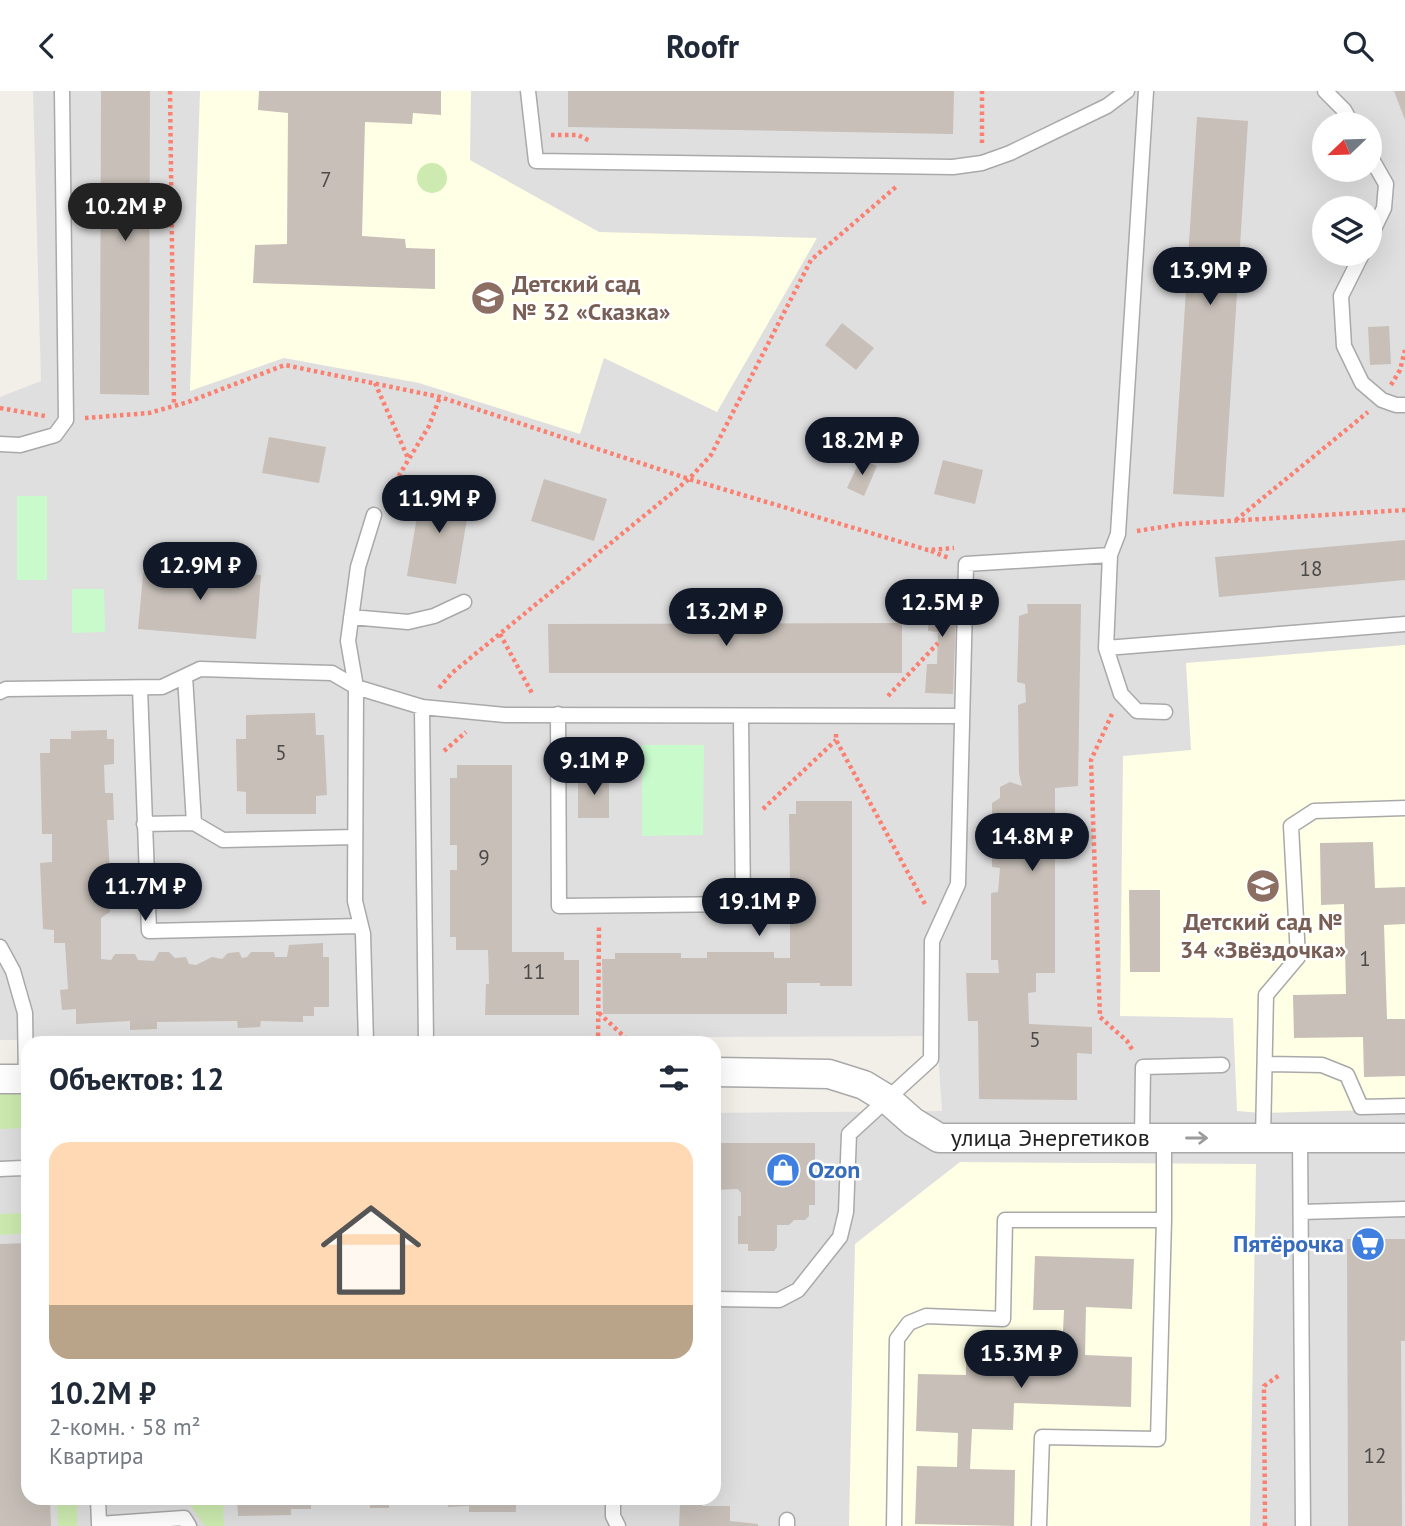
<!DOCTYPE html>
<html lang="ru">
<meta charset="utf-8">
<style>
:root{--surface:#fff;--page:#f6f6f7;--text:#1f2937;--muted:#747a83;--line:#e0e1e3;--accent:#111827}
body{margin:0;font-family:"PT Sans",sans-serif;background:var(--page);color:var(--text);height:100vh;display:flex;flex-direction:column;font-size:26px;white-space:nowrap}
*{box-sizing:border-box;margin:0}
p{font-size:23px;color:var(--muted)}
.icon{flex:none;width:38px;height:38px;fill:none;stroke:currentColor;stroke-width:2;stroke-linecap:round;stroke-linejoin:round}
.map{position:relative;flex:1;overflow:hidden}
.panel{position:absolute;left:21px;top:945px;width:700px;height:469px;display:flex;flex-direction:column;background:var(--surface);border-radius:21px;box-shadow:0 7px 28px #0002}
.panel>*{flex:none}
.needle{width:46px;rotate:247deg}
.buttons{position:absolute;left:1312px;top:21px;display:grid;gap:14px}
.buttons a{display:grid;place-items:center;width:70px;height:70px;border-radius:50%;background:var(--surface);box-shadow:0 7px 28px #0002;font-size:35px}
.price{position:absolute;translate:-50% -60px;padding:0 16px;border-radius:24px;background:var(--accent);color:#fff;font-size:23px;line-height:46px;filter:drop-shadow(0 2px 4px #0008)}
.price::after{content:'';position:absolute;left:50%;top:42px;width:21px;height:16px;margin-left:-10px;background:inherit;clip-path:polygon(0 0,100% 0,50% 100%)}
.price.on{background:#222;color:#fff}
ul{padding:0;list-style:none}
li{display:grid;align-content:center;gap:14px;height:371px;padding:0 28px}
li+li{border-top:2px solid var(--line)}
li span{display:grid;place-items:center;height:217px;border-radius:21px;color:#555}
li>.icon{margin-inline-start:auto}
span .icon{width:126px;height:126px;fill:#fffc;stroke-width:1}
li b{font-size:30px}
h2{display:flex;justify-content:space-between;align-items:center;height:84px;padding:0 28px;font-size:30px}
header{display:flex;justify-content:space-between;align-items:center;height:91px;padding:0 28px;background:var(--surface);font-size:32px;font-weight:800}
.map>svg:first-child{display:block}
.residential{fill:#e0dfdf;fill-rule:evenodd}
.education{fill:#ffffe5}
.grass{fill:#cdebb0}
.park{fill:#c8facc}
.building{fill:#c7bfb8}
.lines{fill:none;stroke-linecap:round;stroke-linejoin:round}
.lane-casing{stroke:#a9a9a9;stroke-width:17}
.street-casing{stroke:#a9a9a9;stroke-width:31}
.path{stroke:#fa8072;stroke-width:4.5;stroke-dasharray:3.5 3.5;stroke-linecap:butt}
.lane{stroke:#fff;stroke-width:14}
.street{stroke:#fff;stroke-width:28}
.oneway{stroke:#9c9c9c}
.labels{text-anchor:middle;stroke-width:5;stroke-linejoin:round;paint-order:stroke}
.number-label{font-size:21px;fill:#4b4948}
.education-label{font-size:24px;font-weight:bold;fill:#785e54;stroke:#fff;text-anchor:start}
.street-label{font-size:24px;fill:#222;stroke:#fff}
.shop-label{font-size:24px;font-weight:bold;fill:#366cbe;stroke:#fff;text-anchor:start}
</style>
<header><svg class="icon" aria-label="back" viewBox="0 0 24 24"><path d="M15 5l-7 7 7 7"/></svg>Roofr<svg class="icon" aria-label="search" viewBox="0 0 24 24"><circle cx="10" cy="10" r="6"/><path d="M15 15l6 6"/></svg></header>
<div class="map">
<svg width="1405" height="1435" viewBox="0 0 1405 1435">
<rect width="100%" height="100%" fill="#f2efe9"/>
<path class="residential" d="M 33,0 L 1405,0 L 1405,1435 L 0,1435 L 0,1033 L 28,1033 L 28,1407 L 714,1407 L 714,1022 L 942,1020 L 937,945 L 0,949 L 0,306 L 41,290 ZM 1325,33 L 1370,33 L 1370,79 L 1325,79 ZM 1325,117 L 1370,117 L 1370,163 L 1325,163 Z"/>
<path class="education" d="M 200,0 L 471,0 L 470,69 L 599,141 L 817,147 L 717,321 L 604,267 L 580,343 L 419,292 L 284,267 L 190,300 Z
M 1405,554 L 1405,1018 L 1263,1022 L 1237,1020 L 1233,927 L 1120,925 L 1123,665 L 1191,659 L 1186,572 Z
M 960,1071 L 1256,1073 L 1250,1435 L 849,1435 L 855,1153 Z"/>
<path class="grass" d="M417 87a15 15 0 1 1 30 0a15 15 0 1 1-30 0Z
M 0,1000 L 28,1002 L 28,1055 L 26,1037 L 0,1038 Z
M 28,1122 L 28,1142 L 0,1144 L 0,1123 Z
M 57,1407 L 77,1407 L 77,1435 L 58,1435 Z
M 185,1407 L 223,1407 L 224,1435 L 205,1435 Z"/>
<path class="park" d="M 17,405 L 47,405 L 47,489 L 17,489 Z
M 72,498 L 104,498 L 105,541 L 72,542 Z
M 642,654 L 704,654 L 703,744 L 642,745 Z"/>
<path class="building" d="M 101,0 L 150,0 L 149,304 L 100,303 Z
M 259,0 L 441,0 L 441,24 L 413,22 L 412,33 L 365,31 L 362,145 L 405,148 L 406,157 L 435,158 L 435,198 L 253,192 L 255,154 L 287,153 L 288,22 L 258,19 Z
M 568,0 L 954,0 L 953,43 L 568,36 Z
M 1394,0 L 1405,0 L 1405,29 Z
M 1197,26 L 1248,30 L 1224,406 L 1173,403 Z
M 842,232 L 874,257 L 856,279 L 825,254 Z
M 1389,235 L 1391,273 L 1370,274 L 1368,236 Z
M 269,346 L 326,356 L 319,392 L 262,382 Z
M 861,367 L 877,375 L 864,405 L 847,397 Z
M 943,369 L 983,379 L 975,413 L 934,403 Z
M 544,388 L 607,408 L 594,450 L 531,430 Z
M 422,396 L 471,404 L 456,493 L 407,485 Z
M 1405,449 L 1405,489 L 1219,506 L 1215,466 Z
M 144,474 L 261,484 L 256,548 L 138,538 Z
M 930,495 L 957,496 L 953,603 L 925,602 L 927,573 L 937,573 L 938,541 L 928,540 Z
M 1027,513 L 1081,513 L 1078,695 L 1055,697 L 1055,882 L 1036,882 L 1036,901 L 1028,902 L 1029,933 L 1092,936 L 1092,963 L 1077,962 L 1077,1009 L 979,1008 L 978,930 L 968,930 L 966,882 L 999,882 L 998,869 L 991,869 L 991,802 L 998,801 L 1000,777 L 992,776 L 992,712 L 1000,707 L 1000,696 L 1010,691 L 1022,695 L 1019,683 L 1018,614 L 1026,611 L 1025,593 L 1017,591 L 1019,525 L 1028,522 Z
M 902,532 L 902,582 L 549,582 L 548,533 Z
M 315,622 L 316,644 L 324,644 L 327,704 L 316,705 L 316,723 L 246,723 L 246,701 L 237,700 L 236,648 L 246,648 L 246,624 Z
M 107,639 L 107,648 L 114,648 L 114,673 L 104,674 L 105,702 L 113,702 L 114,729 L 107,729 L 110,783 L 117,785 L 117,805 L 109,811 L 110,821 L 101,827 L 101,868 L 111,869 L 115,863 L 135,863 L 138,869 L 154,870 L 159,861 L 169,861 L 175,867 L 186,866 L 189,873 L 196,874 L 212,866 L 222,868 L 228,862 L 239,861 L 242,867 L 247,866 L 251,861 L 274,861 L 275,866 L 287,866 L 289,854 L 323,852 L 323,866 L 329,866 L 329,916 L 314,916 L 314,925 L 303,925 L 303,931 L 261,930 L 260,936 L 238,937 L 237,930 L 157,931 L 157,938 L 130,939 L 130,930 L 76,933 L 76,918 L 62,919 L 60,899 L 68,898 L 65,852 L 54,852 L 54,839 L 43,838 L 40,772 L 52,771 L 52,743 L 42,743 L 40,662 L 50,662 L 50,648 L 71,648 L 71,640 Z
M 457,674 L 512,674 L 512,861 L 564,861 L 564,869 L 579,869 L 579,924 L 485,924 L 486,893 L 489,893 L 488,859 L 456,859 L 456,846 L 450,846 L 450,779 L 457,779 L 457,754 L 450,754 L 450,687 L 457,687 Z
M 578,685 L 609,685 L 609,727 L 578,727 Z
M 796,710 L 852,710 L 852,895 L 820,895 L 820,892 L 787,892 L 787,923 L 603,923 L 602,868 L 615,868 L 615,862 L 681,862 L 681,867 L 707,867 L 707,861 L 774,861 L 774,867 L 790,867 L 790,815 L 796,815 L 796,791 L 790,791 L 789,723 L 796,723 Z
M 1373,751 L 1375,797 L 1405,796 L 1405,833 L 1384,834 L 1387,928 L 1405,928 L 1405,985 L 1364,986 L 1363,946 L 1294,947 L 1293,904 L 1346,903 L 1344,813 L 1321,814 L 1320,752 Z
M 1129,799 L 1160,799 L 1160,881 L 1130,881 Z
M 714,1052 L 815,1052 L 815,1114 L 809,1114 L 809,1125 L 805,1129 L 794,1129 L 789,1134 L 777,1134 L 777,1156 L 774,1160 L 748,1160 L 748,1153 L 738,1153 L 738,1125 L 741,1125 L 741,1102 L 738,1098 L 714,1099 Z
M 1347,1148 L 1405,1148 L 1405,1250 L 1401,1250 L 1402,1435 L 1348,1435 Z
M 27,1152 L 28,1407 L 50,1407 L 51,1435 L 0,1435 L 0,1153 Z
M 1035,1165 L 1134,1168 L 1132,1218 L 1086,1216 L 1085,1264 L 1132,1266 L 1131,1316 L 1014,1312 L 1013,1339 L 972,1338 L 970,1378 L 1015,1379 L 1014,1435 L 915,1433 L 917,1375 L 957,1376 L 958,1342 L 916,1340 L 918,1283 L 966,1284 L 966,1259 L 1062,1262 L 1064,1219 L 1033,1219 Z
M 237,1407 L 516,1407 L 516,1421 L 469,1421 L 469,1415 L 448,1416 L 448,1410 L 389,1411 L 389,1417 L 370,1417 L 370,1412 L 311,1413 L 311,1418 L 291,1418 L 291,1424 L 238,1425 Z
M 656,1407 L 702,1407 L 702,1415 L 730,1415 L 730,1430 L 758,1433 L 758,1435 L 679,1435 L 680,1414 L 656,1414 Z"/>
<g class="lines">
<g class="lane-casing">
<path id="lane" d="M 528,0 L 536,70 L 953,76 L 982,72 L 1010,62 L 1107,15 L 1127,0
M 1146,0 L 1118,443 L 1110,464 L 1106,557 L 1121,603 L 1137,620 L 1165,621
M 1325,0 L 1344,19 L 1352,33
M 1370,65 L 1386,93 L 1384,117 L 1370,146
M 1362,163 L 1341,205 L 1344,255 L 1362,292 L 1382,309 L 1396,314 L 1405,314
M 0,353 L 20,354 L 55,344 L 66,329 L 62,0
M 351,526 L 408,531 L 434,525 L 464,511
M 1106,557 L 1405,533
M 185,585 L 194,732 L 223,749 L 355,746
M 140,597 L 149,840 L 361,835
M 0,601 L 6,598 L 162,596 L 200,578 L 332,582 L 356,596 L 422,616 L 505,624 L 962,625
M 422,616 L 426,952
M 558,623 L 559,815 L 743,813 L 741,626
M 144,733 L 194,732
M 0,856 L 13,880 L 25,922 L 26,988
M 366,952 L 363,843 L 355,810 L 356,596 L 348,550 L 358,476 L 374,424
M 1265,973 L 1322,974 L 1347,984 L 1361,1016 L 1405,1015
M 1142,1047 L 1143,976 L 1222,974
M 1300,1047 L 1303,1435
M 1263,1048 L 1266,904 L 1298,866 L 1291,735 L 1314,720 L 1405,717
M 0,1078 L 23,1077 L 28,1078
M 1301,1121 L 1405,1118
M 714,1208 L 779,1209 L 798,1199 L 840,1146 L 846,1121 L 849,1043 L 931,968 L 932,850 L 958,793 L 966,473 L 1110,464
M 98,1407 L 99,1433 L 184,1427 L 189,1435
M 613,1407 L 613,1425 L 618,1435
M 787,1435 L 787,1429
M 894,1435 L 897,1248 L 909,1232 L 926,1225 L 1003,1228 L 1005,1129 L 1164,1129 L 1164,1047
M 1039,1435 L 1042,1346 L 1158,1348 L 1164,1129"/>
</g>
<g class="street-casing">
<g id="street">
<path id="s1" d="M 714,981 L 829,983 L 864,994 L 887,1008 L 913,1031 L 939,1047 L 1405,1047"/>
<path d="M 0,988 L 28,988"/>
</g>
</g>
<path class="path" d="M 170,0 L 174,315
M 551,44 L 578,44 L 590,50
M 982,52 L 982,0
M 375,292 L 408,367
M 1391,294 L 1400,279 L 1405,259
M 0,317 L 45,325
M 85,327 L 149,322 L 188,311 L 285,274 L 440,306 L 689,388 L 928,459 L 954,457
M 384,409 L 429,335 L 440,306
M 1236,429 L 1368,321
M 1137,440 L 1181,433 L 1405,419
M 931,460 L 949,467
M 500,543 L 533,604
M 439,597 L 452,582 L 689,388 L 711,364 L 811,169 L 897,95
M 888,605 L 938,552
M 1112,623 L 1091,669 L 1100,926 L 1127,950 L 1133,960
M 836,643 L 836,649 L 926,815
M 444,660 L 466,641
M 763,718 L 836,649
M 599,922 L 631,952
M 598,952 L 599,834
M 1265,1435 L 1264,1295 L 1281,1283"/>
<use href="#lane" class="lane"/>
<use href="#street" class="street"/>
</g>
<defs><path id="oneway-shaft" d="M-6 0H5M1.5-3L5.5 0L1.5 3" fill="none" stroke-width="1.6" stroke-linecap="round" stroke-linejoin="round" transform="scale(1.75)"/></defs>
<use class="oneway" href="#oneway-shaft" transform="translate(1197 1047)"/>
<defs>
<g id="school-disc" transform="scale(1.75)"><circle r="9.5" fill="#8d6e63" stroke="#fff"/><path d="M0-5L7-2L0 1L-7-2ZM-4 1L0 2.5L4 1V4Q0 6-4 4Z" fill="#fff"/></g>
<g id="shop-disc" transform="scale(1.75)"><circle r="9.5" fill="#3f7fe0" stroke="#fff"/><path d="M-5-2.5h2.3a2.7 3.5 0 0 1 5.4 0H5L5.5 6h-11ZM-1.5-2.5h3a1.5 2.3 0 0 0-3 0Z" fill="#fff"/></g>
<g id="supermarket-disc" transform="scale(1.75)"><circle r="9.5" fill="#3f7fe0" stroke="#fff"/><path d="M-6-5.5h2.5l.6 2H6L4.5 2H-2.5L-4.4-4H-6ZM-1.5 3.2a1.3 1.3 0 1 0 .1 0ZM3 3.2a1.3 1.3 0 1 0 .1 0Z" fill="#fff"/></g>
</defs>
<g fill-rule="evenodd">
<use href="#school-disc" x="488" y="207"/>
<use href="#school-disc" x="1263" y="795"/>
<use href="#shop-disc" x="783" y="1079"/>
<use href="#supermarket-disc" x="1368" y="1153"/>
</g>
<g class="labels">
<g class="number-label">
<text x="326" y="96">7</text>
<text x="1311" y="485">18</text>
<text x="281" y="669">5</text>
<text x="484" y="774">9</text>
<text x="1365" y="875">1</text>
<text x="534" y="888">11</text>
<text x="1035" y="956">5</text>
<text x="1375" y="1372">12</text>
</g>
<g class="education-label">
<text x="512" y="201">Детский сад<tspan x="512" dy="28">№ 32 «Сказка»</tspan></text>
<text x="1263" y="839" text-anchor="middle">Детский сад №<tspan x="1263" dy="28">34 «Звёздочка»</tspan></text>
</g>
<g class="street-label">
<text dy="8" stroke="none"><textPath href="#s1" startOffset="355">улица Энергетиков</textPath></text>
</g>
<g class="shop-label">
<text x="808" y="1087">Ozon</text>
<text x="1344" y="1161" text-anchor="end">Пятёрочка</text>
</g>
</g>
</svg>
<div class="buttons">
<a><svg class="needle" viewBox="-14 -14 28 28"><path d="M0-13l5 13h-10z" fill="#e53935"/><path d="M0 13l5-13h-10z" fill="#747a83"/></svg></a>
<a><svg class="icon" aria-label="layers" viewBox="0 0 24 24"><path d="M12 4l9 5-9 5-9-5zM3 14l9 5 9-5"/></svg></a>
</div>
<b class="price on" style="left:125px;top:152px">10.2M ₽</b>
<b class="price" style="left:1210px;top:216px">13.9M ₽</b>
<b class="price" style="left:862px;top:386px">18.2M ₽</b>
<b class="price" style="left:439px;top:444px">11.9M ₽</b>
<b class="price" style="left:200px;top:511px">12.9M ₽</b>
<b class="price" style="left:942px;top:548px">12.5M ₽</b>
<b class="price" style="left:726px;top:557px">13.2M ₽</b>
<b class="price" style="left:594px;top:706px">9.1M ₽</b>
<b class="price" style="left:1032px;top:782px">14.8M ₽</b>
<b class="price" style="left:145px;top:832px">11.7M ₽</b>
<b class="price" style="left:759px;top:847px">19.1M ₽</b>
<b class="price" style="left:1021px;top:1299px">15.3M ₽</b>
<section class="panel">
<h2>Объектов: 12<svg class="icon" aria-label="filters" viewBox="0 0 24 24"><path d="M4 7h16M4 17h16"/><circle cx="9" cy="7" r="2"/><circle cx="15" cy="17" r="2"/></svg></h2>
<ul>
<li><span style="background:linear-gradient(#ffd9b3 75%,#b9a48a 0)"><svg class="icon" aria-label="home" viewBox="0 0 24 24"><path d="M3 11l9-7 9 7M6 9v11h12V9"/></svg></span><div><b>10.2M ₽</b><p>2-комн. · 58 m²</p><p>Квартира</p></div></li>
</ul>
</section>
</div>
